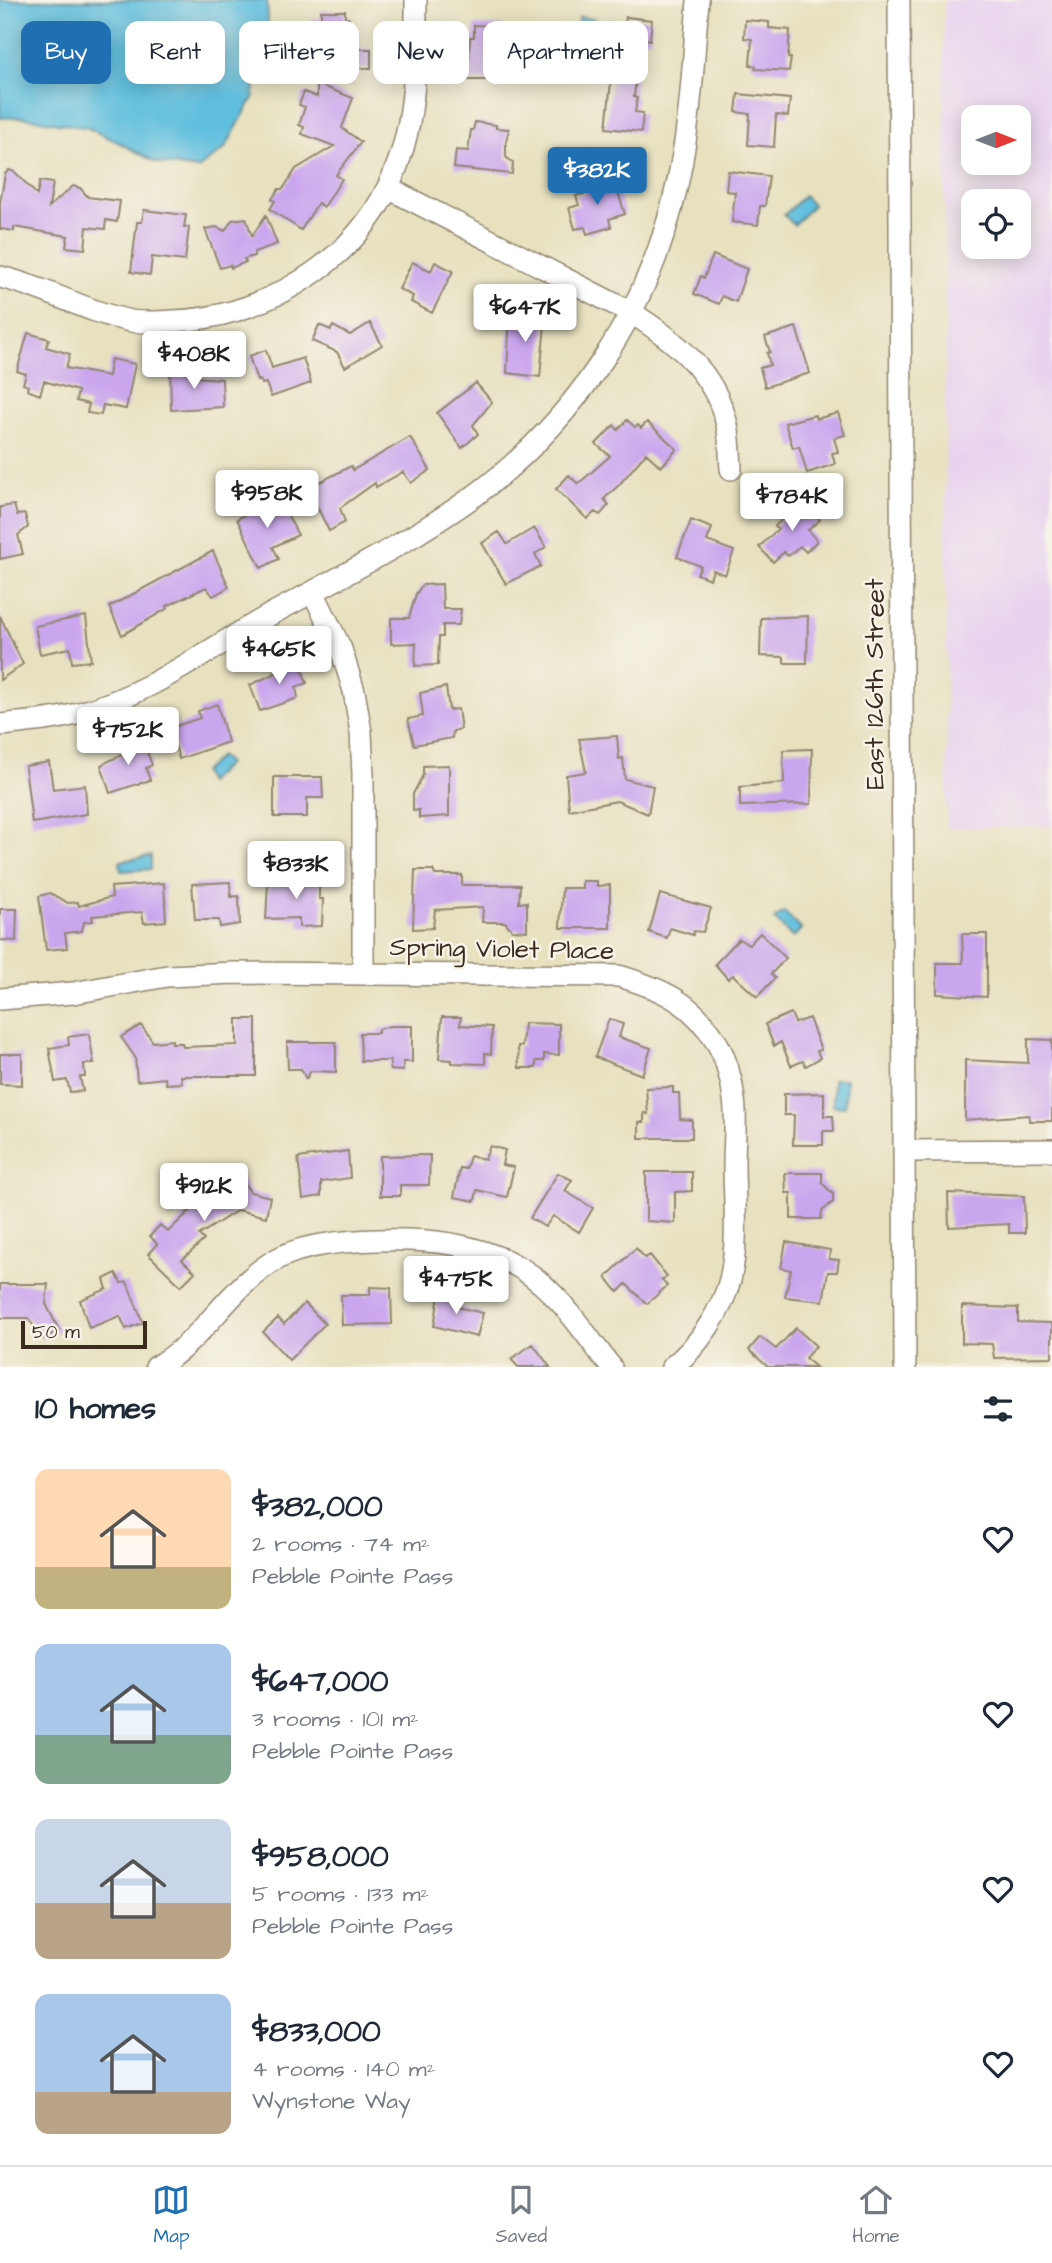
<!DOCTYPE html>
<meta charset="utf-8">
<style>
:root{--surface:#fff;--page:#f2f2f3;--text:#1f2937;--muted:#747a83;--line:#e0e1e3;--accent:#1f6fb2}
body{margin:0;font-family:"Architects Daughter",sans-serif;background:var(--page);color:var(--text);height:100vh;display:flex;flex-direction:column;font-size:26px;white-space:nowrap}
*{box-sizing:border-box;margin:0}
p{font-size:23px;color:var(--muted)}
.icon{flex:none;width:38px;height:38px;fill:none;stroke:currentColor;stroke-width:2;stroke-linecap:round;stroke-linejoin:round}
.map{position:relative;height:1367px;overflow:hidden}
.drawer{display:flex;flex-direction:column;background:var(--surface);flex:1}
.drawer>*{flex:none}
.hud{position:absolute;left:21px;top:21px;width:700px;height:63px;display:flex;gap:14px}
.needle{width:46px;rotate:90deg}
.controls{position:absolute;left:961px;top:105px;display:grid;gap:14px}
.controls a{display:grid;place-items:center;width:70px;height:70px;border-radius:14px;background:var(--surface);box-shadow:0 4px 18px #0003;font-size:35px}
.scale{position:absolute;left:21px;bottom:18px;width:126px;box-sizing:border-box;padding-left:7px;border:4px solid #3b2a1e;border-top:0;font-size:19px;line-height:24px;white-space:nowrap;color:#3b2a1e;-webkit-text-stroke:5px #f7f3e8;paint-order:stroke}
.price{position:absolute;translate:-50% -60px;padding:0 16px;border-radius:7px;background:#fff;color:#222;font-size:23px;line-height:46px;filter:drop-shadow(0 2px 4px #0008)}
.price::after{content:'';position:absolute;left:50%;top:42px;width:21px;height:16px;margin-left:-10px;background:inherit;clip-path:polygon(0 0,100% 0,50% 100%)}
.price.current{background:var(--accent);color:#fff}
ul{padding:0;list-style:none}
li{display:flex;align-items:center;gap:21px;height:175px;padding:0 35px}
li span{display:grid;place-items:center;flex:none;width:196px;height:140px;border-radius:14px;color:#555}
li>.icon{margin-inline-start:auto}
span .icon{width:84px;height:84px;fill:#fffc;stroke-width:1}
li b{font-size:30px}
h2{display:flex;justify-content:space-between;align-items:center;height:84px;padding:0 35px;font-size:30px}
.pill{padding:0 24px;border-radius:14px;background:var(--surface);box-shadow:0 4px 18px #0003;font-size:24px;line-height:63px}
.pill.current{background:var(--accent);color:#fff}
.dock{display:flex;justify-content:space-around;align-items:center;height:98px;border-top:2px solid var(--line);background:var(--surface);font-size:19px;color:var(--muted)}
.dock a{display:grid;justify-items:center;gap:4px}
.dock .current{color:var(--accent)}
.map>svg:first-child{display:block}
.built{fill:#e7d2ef;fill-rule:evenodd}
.water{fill:#60bfde;stroke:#4e747e;stroke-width:2}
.building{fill:#caa6ee}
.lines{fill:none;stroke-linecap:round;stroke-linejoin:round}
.minor-casing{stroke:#91866f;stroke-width:24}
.minor{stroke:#fff;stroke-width:21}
.labels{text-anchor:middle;stroke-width:5;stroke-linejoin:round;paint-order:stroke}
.street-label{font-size:26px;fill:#3b2a1e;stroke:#f7f3e8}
</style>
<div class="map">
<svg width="1052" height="1367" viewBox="0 0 1052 1367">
<rect width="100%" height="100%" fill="#f7f3e8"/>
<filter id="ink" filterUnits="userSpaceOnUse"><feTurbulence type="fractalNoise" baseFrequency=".0143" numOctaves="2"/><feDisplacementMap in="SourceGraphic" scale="14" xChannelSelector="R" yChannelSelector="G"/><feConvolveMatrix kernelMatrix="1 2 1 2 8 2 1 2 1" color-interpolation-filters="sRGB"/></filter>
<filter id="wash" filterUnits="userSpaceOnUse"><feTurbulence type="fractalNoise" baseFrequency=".00686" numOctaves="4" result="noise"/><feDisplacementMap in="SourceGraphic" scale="28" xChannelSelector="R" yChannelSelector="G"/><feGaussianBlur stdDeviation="1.57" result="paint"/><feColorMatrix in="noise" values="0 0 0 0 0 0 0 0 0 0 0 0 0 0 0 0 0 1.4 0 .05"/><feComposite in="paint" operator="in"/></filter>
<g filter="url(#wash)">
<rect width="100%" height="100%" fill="#e7e1c0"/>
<path class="built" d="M 944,0 L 1052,0 L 1052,826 L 947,828 ZM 973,117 L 1018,117 L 1018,163 L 973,163 ZM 973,201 L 1018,201 L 1018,247 L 973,247 Z"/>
<path class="water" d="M 0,0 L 267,0 L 268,19 L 253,98 L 225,148 L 198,169 L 157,163 L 118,142 L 88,128 L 22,117 L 0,118 Z
M 579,17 L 595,19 L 592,50 L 576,49 Z
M 804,196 L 813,205 L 794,225 L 784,215 Z
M 220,756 L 228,763 L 208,783 L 202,773 Z
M 151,856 L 151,869 L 121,871 L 120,861 Z
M 784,912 L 801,929 L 793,938 L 774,919 Z
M 833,1079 L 846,1079 L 845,1107 L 833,1106 Z"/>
<g id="blocks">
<path class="building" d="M 321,11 L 345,11 L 345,18 L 349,18 L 349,49 L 371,49 L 371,68 L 317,68 L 317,52 L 311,52 L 311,19 L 321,19 Z
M 626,17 L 652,20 L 650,40 L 640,38 L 634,97 L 637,98 L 635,112 L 643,113 L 641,132 L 606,128 L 613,64 L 608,64 L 611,23 L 625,24 Z
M 745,20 L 769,22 L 769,28 L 790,30 L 788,58 L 791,58 L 789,71 L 755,69 L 756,66 L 750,65 L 752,39 L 744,38 Z
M 474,25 L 503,26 L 503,42 L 529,43 L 529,55 L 501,55 L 501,72 L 489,72 L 489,80 L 462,80 L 462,59 L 469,60 L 470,37 L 474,37 Z
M 317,84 L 353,98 L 342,128 L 361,142 L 336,175 L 342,179 L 324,207 L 318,203 L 301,230 L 270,209 L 275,201 L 272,199 L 279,189 L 283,189 L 296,169 L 334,146 L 302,134 L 304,127 L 299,125 L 305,107 L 299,105 L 304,92 L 317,97 Z
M 738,94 L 790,99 L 788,116 L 776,115 L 774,147 L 748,145 L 750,114 L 736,112 Z
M 475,122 L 496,125 L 496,128 L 509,129 L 506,142 L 506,157 L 513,163 L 512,174 L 454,168 L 456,150 L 468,151 L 471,130 L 473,130 Z
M 9,170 L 15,172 L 37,195 L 40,181 L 53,183 L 49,207 L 73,186 L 80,188 L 88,197 L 120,201 L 117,222 L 106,220 L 105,229 L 87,227 L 85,249 L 66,247 L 68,236 L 14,227 L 14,231 L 0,229 L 0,203 L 5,174 Z
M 728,171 L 769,176 L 765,206 L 760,206 L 758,225 L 732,222 L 735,192 L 726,191 Z
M 596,176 L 599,188 L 615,183 L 625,214 L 609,219 L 611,227 L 587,234 L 585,227 L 575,229 L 569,208 L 579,205 L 576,196 L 587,193 L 583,180 Z
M 144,210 L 186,215 L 184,227 L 189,227 L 185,261 L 152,257 L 150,275 L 131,272 L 137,222 L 142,222 Z
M 266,215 L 277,244 L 254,252 L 254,256 L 244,259 L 246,262 L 231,268 L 230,265 L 220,268 L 205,229 L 216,227 L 225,231 L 232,220 L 246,218 L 252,236 Z
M 713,255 L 747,269 L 736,302 L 722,296 L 719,304 L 694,294 L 701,276 L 704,278 Z
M 412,262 L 431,271 L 435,262 L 453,271 L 432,313 L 411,302 L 413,296 L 399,289 Z
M 510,310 L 537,311 L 537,323 L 545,324 L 540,377 L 507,373 Z
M 370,323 L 382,345 L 345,367 L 337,352 L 312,341 L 319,325 L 331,330 L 333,326 L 350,335 Z
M 796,327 L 810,373 L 765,387 L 760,368 L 770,365 L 767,353 L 770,352 L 765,337 Z
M 28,333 L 49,339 L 46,347 L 70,354 L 66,368 L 108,376 L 111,359 L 135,364 L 126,409 L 103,405 L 101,415 L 87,413 L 89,404 L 76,401 L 78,391 L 44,381 L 40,395 L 27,390 L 28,386 L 23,384 L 26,374 L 17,371 Z
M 266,350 L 272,368 L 303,358 L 311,383 L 271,397 L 266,383 L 262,384 L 260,380 L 257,381 L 249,356 Z
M 191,369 L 192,377 L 222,379 L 223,407 L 171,410 L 170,370 Z
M 476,383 L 492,402 L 473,425 L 478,434 L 462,448 L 437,413 Z
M 838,413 L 845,435 L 834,438 L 838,452 L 832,453 L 835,464 L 807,473 L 799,446 L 793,448 L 785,423 L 815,415 L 816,419 Z
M 627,420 L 635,427 L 638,425 L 641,428 L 647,422 L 677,449 L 661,467 L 646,453 L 619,485 L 604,499 L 609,505 L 600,515 L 595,512 L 587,519 L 556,489 L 569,475 L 578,484 L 610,456 L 596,444 L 614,425 L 618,430 Z
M 410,437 L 430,470 L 411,483 L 403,472 L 376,487 L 375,483 L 340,508 L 345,522 L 329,531 L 308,488 L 351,466 L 353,470 Z
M 278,497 L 298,535 L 273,547 L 279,559 L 261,568 L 237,519 Z
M 802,501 L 820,520 L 808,530 L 817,541 L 806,552 L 800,546 L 788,556 L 784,552 L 773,562 L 759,547 L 778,529 L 775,526 Z
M 14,505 L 17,515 L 25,514 L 28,527 L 18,535 L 23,554 L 0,559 L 0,507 Z
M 691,520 L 712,528 L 707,541 L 734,551 L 725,575 L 713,570 L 710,579 L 697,574 L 701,566 L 677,557 Z
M 534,528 L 546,547 L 535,554 L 541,566 L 506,584 L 482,543 L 499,532 L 507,544 Z
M 213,551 L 229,587 L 213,596 L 206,587 L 167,606 L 168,608 L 122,635 L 109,607 Z
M 442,584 L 443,609 L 461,609 L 459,625 L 443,625 L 443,637 L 439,637 L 438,665 L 415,666 L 416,643 L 391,644 L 391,618 L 409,618 L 416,594 L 422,585 Z
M 0,616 L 23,664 L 0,680 Z
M 86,616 L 91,661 L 72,663 L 70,648 L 40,654 L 35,626 Z
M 808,616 L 807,663 L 784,663 L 784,657 L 760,656 L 761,618 Z
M 298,658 L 307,683 L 296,687 L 298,698 L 260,711 L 250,685 L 280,671 L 279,665 Z
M 446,687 L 449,710 L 458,709 L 461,729 L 453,731 L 452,738 L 414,745 L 408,719 L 423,716 L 420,693 Z
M 217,704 L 228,742 L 179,759 L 170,728 L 200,718 L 198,711 Z
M 617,736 L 619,759 L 623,758 L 625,779 L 653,786 L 648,814 L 617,801 L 569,810 L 566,775 L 586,772 L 579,739 Z
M 142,738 L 152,765 L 146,768 L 150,780 L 110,793 L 101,765 L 125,753 L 123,745 Z
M 812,749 L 811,804 L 740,806 L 740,787 L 784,783 L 783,750 Z
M 49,762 L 53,789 L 85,785 L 87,814 L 32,823 L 25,766 Z
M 449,765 L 449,816 L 419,818 L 419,810 L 413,811 L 413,794 L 423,775 L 423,766 Z
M 274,777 L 322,777 L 323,798 L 307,798 L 307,817 L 274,817 Z
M 415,870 L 433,870 L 435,875 L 462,875 L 462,885 L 520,885 L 519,903 L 527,902 L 527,931 L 512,930 L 505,922 L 482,922 L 483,907 L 435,910 L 433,928 L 413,929 Z
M 294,875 L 319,875 L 319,899 L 323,899 L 322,926 L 299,927 L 299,918 L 266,919 L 268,882 L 294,881 Z
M 582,881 L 597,881 L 597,886 L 610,885 L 610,928 L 560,928 L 562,888 L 582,888 Z
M 230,882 L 231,897 L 239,896 L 240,924 L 220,927 L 219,920 L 195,920 L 192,884 Z
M 164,883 L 166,921 L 144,923 L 142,912 L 92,916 L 93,921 L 84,922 L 82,931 L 65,933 L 67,948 L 46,950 L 39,896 L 50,893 L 68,903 L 78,902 L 79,906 L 112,897 L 111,887 Z
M 660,894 L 711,908 L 703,932 L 694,931 L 693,935 L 670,928 L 667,938 L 649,932 Z
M 0,909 L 17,909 L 16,941 L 0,940 Z
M 760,933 L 786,958 L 771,974 L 775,978 L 757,997 L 733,975 L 728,979 L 715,964 L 739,939 L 749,945 Z
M 962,934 L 987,934 L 987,997 L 937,994 L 937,963 L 963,963 Z
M 791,1013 L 795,1023 L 809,1018 L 821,1050 L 817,1051 L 820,1058 L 806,1066 L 803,1061 L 791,1066 L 781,1042 L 774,1046 L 765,1024 Z
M 442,1017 L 461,1017 L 460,1025 L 492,1027 L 491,1054 L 485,1053 L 485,1064 L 452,1063 L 452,1060 L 439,1059 Z
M 237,1019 L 256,1019 L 256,1076 L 181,1076 L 182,1083 L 166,1084 L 165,1078 L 137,1081 L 135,1057 L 121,1037 L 141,1025 L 153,1042 L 172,1040 L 172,1043 L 182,1043 L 183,1047 L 237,1045 Z
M 609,1019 L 623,1024 L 619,1037 L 651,1048 L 642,1075 L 595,1057 Z
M 524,1023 L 559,1024 L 559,1055 L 544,1054 L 544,1061 L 536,1061 L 536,1068 L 519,1068 L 518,1046 L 522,1046 Z
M 390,1026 L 412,1026 L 412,1062 L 403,1062 L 403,1071 L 390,1070 L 390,1061 L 361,1061 L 360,1033 L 378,1033 L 378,1029 Z
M 89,1034 L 94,1064 L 84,1064 L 85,1077 L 80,1077 L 83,1091 L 70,1092 L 67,1080 L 55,1082 L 49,1048 L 69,1045 L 68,1037 Z
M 1028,1039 L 1052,1040 L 1052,1121 L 1029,1121 L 1029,1115 L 965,1120 L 965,1060 L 1028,1063 Z
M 287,1042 L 336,1042 L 336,1072 L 311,1071 L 306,1079 L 301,1069 L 288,1069 Z
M 0,1054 L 22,1054 L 22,1085 L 0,1084 Z
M 673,1087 L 673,1093 L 679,1093 L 680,1119 L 692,1120 L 692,1138 L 639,1138 L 639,1122 L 644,1122 L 644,1113 L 648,1114 L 646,1088 Z
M 824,1093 L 824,1116 L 833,1116 L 834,1131 L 823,1131 L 823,1145 L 793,1145 L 794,1115 L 784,1115 L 784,1094 Z
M 490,1146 L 505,1150 L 502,1165 L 514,1167 L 507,1197 L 477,1190 L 475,1201 L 454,1197 L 460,1168 L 466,1169 L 470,1156 L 485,1159 Z
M 348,1151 L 350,1178 L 321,1182 L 321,1196 L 303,1199 L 298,1158 Z
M 430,1155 L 429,1185 L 400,1185 L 400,1196 L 380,1196 L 380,1156 Z
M 238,1172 L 250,1192 L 270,1197 L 266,1217 L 238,1210 L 199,1235 L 204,1240 L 182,1260 L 195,1272 L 181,1286 L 148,1254 L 157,1244 L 150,1236 L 160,1225 L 168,1232 L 197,1204 L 193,1198 L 218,1183 L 217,1177 L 223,1173 L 230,1175 Z
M 646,1172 L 692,1172 L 692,1191 L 675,1192 L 675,1223 L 646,1221 Z
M 558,1173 L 572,1180 L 565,1191 L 593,1208 L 579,1232 L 553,1216 L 545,1227 L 530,1218 Z
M 785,1173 L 822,1173 L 822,1183 L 833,1194 L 833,1202 L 822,1211 L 821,1219 L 791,1219 L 791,1193 L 786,1193 Z
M 948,1193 L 1024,1196 L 1025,1233 L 1009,1233 L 1009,1224 L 949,1227 Z
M 786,1242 L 830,1250 L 829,1259 L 839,1260 L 837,1272 L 828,1272 L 823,1301 L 785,1297 L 791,1270 L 781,1268 Z
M 636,1248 L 645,1258 L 650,1255 L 667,1276 L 662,1280 L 667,1286 L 647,1304 L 626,1284 L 618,1292 L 606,1277 Z
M 116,1273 L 121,1283 L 127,1282 L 143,1323 L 126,1329 L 120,1316 L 89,1328 L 80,1300 L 107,1289 L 104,1279 Z
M 0,1284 L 48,1284 L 46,1304 L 59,1330 L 43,1339 L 28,1318 L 0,1318 Z
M 370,1287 L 391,1288 L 392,1324 L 342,1325 L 341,1295 L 370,1295 Z
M 440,1290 L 461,1295 L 457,1307 L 483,1313 L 477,1337 L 434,1326 Z
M 305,1303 L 325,1324 L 289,1360 L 263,1332 L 278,1318 L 284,1324 Z
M 962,1306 L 1018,1308 L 1018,1322 L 1052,1323 L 1052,1357 L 994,1358 L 992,1344 L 962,1343 Z
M 796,1328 L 816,1346 L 805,1358 L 816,1367 L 768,1367 L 749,1350 L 760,1337 L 776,1349 Z
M 533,1344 L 550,1367 L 518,1367 L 511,1359 Z"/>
</g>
</g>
<g filter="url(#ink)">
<use href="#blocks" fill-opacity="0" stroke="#91866f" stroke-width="2"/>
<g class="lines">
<g class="minor-casing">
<path id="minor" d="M 899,0 L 905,1367
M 388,188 L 630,312 C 674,339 715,372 727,425 C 730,439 730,455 731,469
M 0,277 C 45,287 85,312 131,321 C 144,323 159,322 173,321 C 259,318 350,266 388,187 C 417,129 416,63 416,0
M 313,592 L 341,649 L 354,691 L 361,732 L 363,775 L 363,974
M 0,725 C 25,722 52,721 76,714 C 150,695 211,647 277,611 C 344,575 415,539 477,494 C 572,423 644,317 673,202 C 690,137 693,67 698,0
M 0,999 L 73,993 L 167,976 L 234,973 L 619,976 C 662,989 693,1002 717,1043 C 726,1058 732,1081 734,1099 C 737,1119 734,1142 734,1163 C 734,1201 739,1242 730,1280 C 722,1311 697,1348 672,1367
M 904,1151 L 1052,1150
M 156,1367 C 204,1341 230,1284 279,1258 C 318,1237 408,1237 452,1244 C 475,1248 502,1257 522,1269 C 559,1292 584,1333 611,1367"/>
</g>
<use href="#minor" class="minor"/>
</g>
</g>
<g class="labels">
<g class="street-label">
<text transform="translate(874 684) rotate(-90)" y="9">East 126th Street</text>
<text transform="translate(502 948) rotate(1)" y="9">Spring Violet Place</text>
</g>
</g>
</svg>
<div class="controls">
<a><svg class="needle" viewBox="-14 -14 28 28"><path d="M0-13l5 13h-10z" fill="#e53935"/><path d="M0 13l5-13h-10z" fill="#747a83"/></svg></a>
<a><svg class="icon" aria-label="locate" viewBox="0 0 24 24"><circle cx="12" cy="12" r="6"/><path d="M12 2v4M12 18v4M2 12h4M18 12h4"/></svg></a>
</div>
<div class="scale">50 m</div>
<b class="price current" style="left:597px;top:207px">$382K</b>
<b class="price" style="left:525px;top:344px">$647K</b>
<b class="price" style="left:194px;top:391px">$408K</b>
<b class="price" style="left:267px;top:530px">$958K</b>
<b class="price" style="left:792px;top:533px">$784K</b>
<b class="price" style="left:279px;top:686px">$465K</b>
<b class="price" style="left:128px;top:767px">$752K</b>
<b class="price" style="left:296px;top:901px">$833K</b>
<b class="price" style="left:204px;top:1223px">$912K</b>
<b class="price" style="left:456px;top:1316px">$475K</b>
<div class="hud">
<a class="pill current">Buy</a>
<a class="pill">Rent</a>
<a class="pill">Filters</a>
<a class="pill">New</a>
<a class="pill">Apartment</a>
</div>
</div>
<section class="drawer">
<h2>10 homes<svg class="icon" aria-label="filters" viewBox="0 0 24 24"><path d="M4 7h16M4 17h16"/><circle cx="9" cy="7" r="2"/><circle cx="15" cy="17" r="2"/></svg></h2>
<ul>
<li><span style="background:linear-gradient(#ffd9b3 70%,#c2b280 0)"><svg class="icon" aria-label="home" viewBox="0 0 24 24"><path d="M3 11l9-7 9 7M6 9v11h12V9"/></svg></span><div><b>$382,000</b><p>2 rooms · 74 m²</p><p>Pebble Pointe Pass</p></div><svg class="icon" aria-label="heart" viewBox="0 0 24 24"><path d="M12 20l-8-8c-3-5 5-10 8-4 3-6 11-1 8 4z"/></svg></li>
<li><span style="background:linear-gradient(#a9c7e8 65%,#7fa58c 0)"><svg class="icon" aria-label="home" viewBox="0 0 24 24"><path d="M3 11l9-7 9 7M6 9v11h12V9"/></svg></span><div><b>$647,000</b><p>3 rooms · 101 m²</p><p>Pebble Pointe Pass</p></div><svg class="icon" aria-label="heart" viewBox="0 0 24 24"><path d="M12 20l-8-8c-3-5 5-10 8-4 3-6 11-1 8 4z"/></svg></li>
<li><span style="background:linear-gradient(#c9d6e8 60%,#b9a48a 0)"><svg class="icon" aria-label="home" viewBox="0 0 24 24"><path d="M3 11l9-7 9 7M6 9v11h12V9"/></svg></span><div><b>$958,000</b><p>5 rooms · 133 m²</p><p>Pebble Pointe Pass</p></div><svg class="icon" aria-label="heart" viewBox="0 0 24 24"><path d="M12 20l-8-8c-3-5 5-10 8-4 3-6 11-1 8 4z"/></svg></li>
<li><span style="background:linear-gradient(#a9c7e8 70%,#b9a48a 0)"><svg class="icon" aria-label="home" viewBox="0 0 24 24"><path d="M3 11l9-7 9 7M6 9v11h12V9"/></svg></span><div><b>$833,000</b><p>4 rooms · 140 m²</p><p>Wynstone Way</p></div><svg class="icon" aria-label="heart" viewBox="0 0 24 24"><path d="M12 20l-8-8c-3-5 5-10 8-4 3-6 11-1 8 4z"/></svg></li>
</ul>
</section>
<nav class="dock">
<a class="current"><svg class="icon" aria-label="map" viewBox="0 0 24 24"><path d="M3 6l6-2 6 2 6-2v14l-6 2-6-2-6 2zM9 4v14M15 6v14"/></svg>Map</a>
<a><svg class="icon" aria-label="saved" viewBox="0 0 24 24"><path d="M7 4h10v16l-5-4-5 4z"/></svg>Saved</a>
<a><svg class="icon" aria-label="home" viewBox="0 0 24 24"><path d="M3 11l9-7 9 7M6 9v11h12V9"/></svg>Home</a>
</nav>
